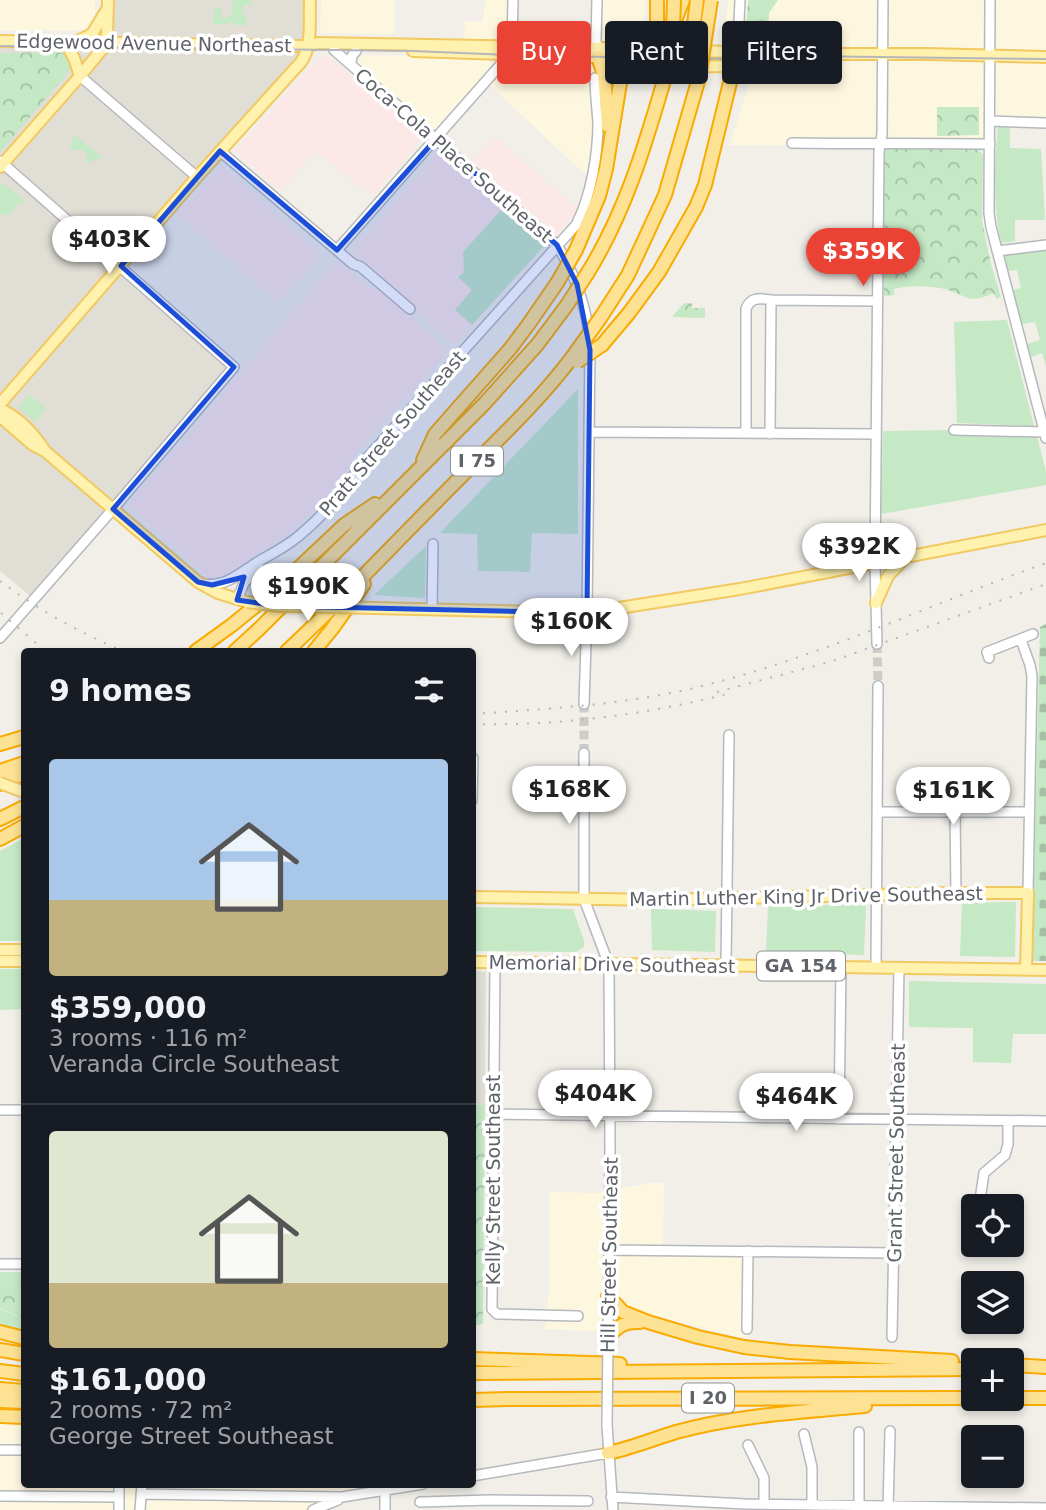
<!DOCTYPE html>
<meta charset="utf-8">
<style>
:root{--surface:#171b24;--page:#242831;--text:#f1f3f6;--muted:#9ea1a6;--line:#363941;--accent:#ea4335}
body{margin:0;font-family:"DejaVu Sans",sans-serif;background:var(--page);color:var(--text);height:100vh;display:flex;flex-direction:column;font-size:26px;white-space:nowrap}
*{box-sizing:border-box;margin:0}
p{font-size:23px;color:var(--muted)}
.icon{flex:none;width:38px;height:38px;fill:none;stroke:currentColor;stroke-width:2;stroke-linecap:round;stroke-linejoin:round}
.map{position:relative;flex:1;overflow:hidden}
.sheet{position:absolute;left:21px;top:648px;width:455px;height:840px;display:flex;flex-direction:column;background:var(--surface);border-radius:7px;box-shadow:0 4px 10px #0003}
.sheet>*{flex:none}
.banner{position:absolute;left:497px;top:21px;width:443px;height:63px;display:flex;gap:14px}
.buttons{position:absolute;left:961px;top:1194px;display:grid;gap:14px}
.buttons a{display:grid;place-items:center;width:63px;height:63px;border-radius:7px;background:var(--surface);box-shadow:0 4px 10px #0003;font-size:35px}
.price{position:absolute;translate:-50% -60px;padding:0 16px;border-radius:24px;background:#fff;color:#222;font-size:23px;line-height:46px;filter:drop-shadow(0 2px 4px #0008)}
.price::after{content:'';position:absolute;left:50%;top:42px;width:21px;height:16px;margin-left:-10px;background:inherit;clip-path:polygon(0 0,100% 0,50% 100%)}
.price.current{background:var(--accent);color:#fff}
ul{padding:0;list-style:none}
li{display:grid;align-content:center;gap:14px;height:371px;padding:0 28px}
li+li{border-top:2px solid var(--line)}
li span{display:grid;place-items:center;height:217px;border-radius:7px;color:#555}
li>.icon{margin-inline-start:auto}
span .icon{width:126px;height:126px;fill:#fffc;stroke-width:1}
li b{font-size:30px}
h2{display:flex;justify-content:space-between;align-items:center;height:84px;padding:0 28px;font-size:30px}
.pill{padding:0 24px;border-radius:7px;background:var(--surface);box-shadow:0 4px 10px #0003;font-size:24px;line-height:63px}
.pill.current{background:var(--accent);color:#fff}
.map>svg:first-child{display:block}
.commercial{fill:#fef7e0}
.education{fill:#e1ded6}
.medical{fill:#fce8e6}
.grass{fill:#c5e8c5}
.forest{fill:url(#forest-firs)}
.cemetery{fill:url(#cemetery-stones)}
.park{fill:url(#park-crowns)}
.lines{fill:none;stroke-linecap:round;stroke-linejoin:round}
.minor-tunnel{stroke:#ccccc8;stroke-width:9;stroke-dasharray:9 4.5;stroke-linecap:butt}
.minor-casing{stroke:#b5b8bc;stroke-width:12}
.major-casing{stroke:#f2c960;stroke-width:14}
.highway-casing{stroke:#f9ab00;stroke-width:16}
.minor{stroke:#fff;stroke-width:9}
.major{stroke:#fff2af;stroke-width:10}
.highway{stroke:#fde293;stroke-width:12}
.tram{stroke:#b6b7b8;stroke-width:2}
.rail{stroke:#b6b7b8;stroke-width:2;stroke-dasharray:2 9;stroke-linecap:butt}
.minor-bridge-casing{stroke:#b5b8bc;stroke-width:12;stroke-linecap:butt}
.major-bridge-casing{stroke:#f2c960;stroke-width:14;stroke-linecap:butt}
.highway-bridge-casing{stroke:#f9ab00;stroke-width:16;stroke-linecap:butt}
.minor-bridge{stroke:#fff;stroke-width:9}
.major-bridge{stroke:#fff2af;stroke-width:10}
.highway-bridge{stroke:#fde293;stroke-width:12}
.marked{fill:#1d4ed8;fill-opacity:0.2;stroke:#1d4ed8;stroke-width:5;stroke-linejoin:round}
.labels{text-anchor:middle;stroke-width:7;stroke-linejoin:round;paint-order:stroke}
.shield{fill:#fff;stroke:#8f9295;stroke-width:2}
.shield-label{font-size:18px;font-weight:bold;fill:#5f6368}
.street-label{font-size:19px;fill:#5f6368;stroke:#fff}
</style>
<div class="map">
<svg width="1046" height="1510" viewBox="0 0 1046 1510">
<defs>
<pattern id="forest-firs" width="22" height="20" patternUnits="userSpaceOnUse" patternTransform="scale(1.75)"><rect width="22" height="20" fill="#c5e8c5"/><path d="M5 1l3.5 6h-7zM16 11l3.5 6h-7z" fill="#a3c0a4"/></pattern>
<pattern id="cemetery-stones" width="16" height="16" patternUnits="userSpaceOnUse" patternTransform="scale(1.75)"><rect width="16" height="16" fill="#c5e8c5"/><path d="M2 7V4a2 2 0 0 1 4 0v3zM10 15v-3a2 2 0 0 1 4 0v3z" fill="#a3c0a4"/></pattern>
<pattern id="park-crowns" width="20" height="18" patternUnits="userSpaceOnUse" patternTransform="scale(1.75)"><rect width="20" height="18" fill="#c5e8c5"/><path d="M2 6a3 3 0 1 1 6 0M12 15a3 3 0 1 1 6 0" fill="none" stroke="#a3c0a4"/></pattern>
</defs>
<rect width="100%" height="100%" fill="#f1efe8"/>
<path class="commercial" d="M 0,0 L 95,0 L 95,15 L 92,24 L 87,30 L 0,31 Z
M 321,0 L 394,0 L 394,34 L 320,33 Z
M 485,0 L 508,0 L 508,42 L 464,42 L 465,22 L 483,21 Z
M 601,0 L 646,0 L 641,44 L 601,43 Z
M 728,0 L 1046,0 L 1046,123 L 990,121 L 990,144 L 730,145 L 757,58 L 722,57 Z
M 364,55 L 491,57 L 514,60 L 587,61 L 598,71 L 604,115 L 603,144 L 596,179 L 580,170 L 482,77 L 436,131 L 430,127 L 356,62 Z
M 650,1183 L 664,1183 L 663,1250 L 748,1251 L 748,1339 L 628,1309 L 608,1311 L 596,1331 L 545,1329 L 550,1281 L 550,1192 L 597,1193 Z
M 24,1420 L 24,1484 L 383,1484 L 382,1496 L 314,1507 L 308,1510 L 0,1510 L 0,1421 Z"/>
<path class="education" d="M 101,0 L 312,0 L 312,40 L 121,270 L 237,370 L 39,603 L 0,571 L 0,36 L 100,37 Z
M 473,971 L 486,972 L 485,1105 L 473,1105 Z"/>
<path class="medical" d="M 328,56 L 422,138 L 373,196 L 315,151 L 280,191 L 235,151 L 318,58 Z
M 494,136 L 578,209 L 557,235 L 472,161 Z
M 438,152 L 544,246 L 454,345 L 353,251 Z
M 222,166 L 320,254 L 319,258 L 278,303 L 177,215 Z
M 337,260 L 370,289 L 375,284 L 436,339 L 447,352 L 356,453 L 345,474 L 327,493 L 321,504 L 288,534 L 252,558 L 235,571 L 219,578 L 207,577 L 128,505 Z"/>
<path class="grass" d="M 231,0 L 249,0 L 254,5 L 243,5 L 243,15 L 246,16 L 248,25 L 234,25 L 234,23 L 221,24 L 221,25 L 213,24 L 214,8 L 221,8 L 221,18 L 227,18 L 228,16 L 232,16 L 231,5 L 233,5 L 233,1 Z
M 998,126 L 1010,127 L 1010,148 L 1041,149 L 1045,220 L 1015,220 L 1015,241 L 1001,243 C 993,205 994,165 998,126 Z
M 75,135 L 103,158 L 102,158 L 86,163 L 87,155 L 81,149 L 72,151 L 70,144 L 73,141 L 71,139 Z
M 3,183 L 24,200 L 23,204 L 19,203 L 11,214 L 0,215 L 0,185 Z
M 502,209 L 544,246 L 472,325 L 455,310 L 472,290 L 458,277 L 464,272 L 463,252 Z
M 1046,250 L 1046,366 L 1042,353 L 1031,357 L 1027,344 L 1040,340 L 1035,322 L 1022,324 L 1013,290 L 1021,288 L 1017,270 L 1008,271 L 1004,256 L 1006,253 Z
M 1007,320 L 1034,426 L 957,423 L 954,322 Z
M 578,389 L 578,534 L 532,533 L 530,572 L 478,571 L 477,534 L 440,533 Z
M 29,394 L 46,409 L 35,422 L 18,407 Z
M 954,430 L 1036,432 L 1046,472 L 1046,485 L 881,514 L 883,431 Z
M 426,546 L 425,598 L 374,595 Z
M 24,838 L 24,941 L 0,941 L 0,851 Z
M 1016,902 L 1015,957 L 960,956 L 962,903 Z
M 866,904 L 864,955 L 766,951 L 768,906 Z
M 475,907 L 573,909 L 584,941 L 584,947 L 576,952 L 570,952 L 473,951 Z
M 651,909 L 716,911 L 715,952 L 652,950 Z
M 0,969 L 21,969 L 24,991 L 24,1009 L 0,1010 Z
M 909,981 L 1046,984 L 1046,1034 L 1013,1034 L 1011,1063 L 973,1062 L 973,1028 L 909,1027 Z"/>
<path class="forest" d="M 0,1309 L 24,1319 L 24,1332 L 0,1325 Z"/>
<path class="cemetery" d="M 1046,624 L 1046,961 L 1032,961 L 1040,627 Z"/>
<path class="park" d="M 748,0 L 778,0 L 769,13 L 767,42 L 751,38 L 747,33 L 746,25 Z
M 59,52 L 65,54 L 71,64 L 70,70 L 0,152 L 0,53 Z
M 937,107 L 979,107 L 979,135 L 937,136 Z
M 884,147 L 977,148 L 983,155 L 982,221 L 991,264 L 1001,297 L 997,299 L 993,293 C 970,305 965,295 945,289 C 930,286 909,285 894,289 L 894,295 L 884,296 Z
M 684,303 L 692,303 L 692,308 L 705,308 L 705,318 L 672,317 Z
M 473,1105 L 485,1105 L 483,1324 L 473,1326 Z
M 0,1272 L 24,1272 L 24,1319 L 0,1308 Z"/>
<g class="lines">
<path class="minor-tunnel" d="M 877,644 L 878,686
M 584,753 L 584,704"/>
<g class="minor-casing">
<path id="minor" d="M 597,0 L 596,41 L 598,54
M 990,0 L 989,213 L 991,227 L 1046,438
M 334,50 L 557,245 C 574,273 585,302 589,334
M 351,64 L 352,56 L 356,51
M 734,66 L 738,42 L 740,0
M 80,76 L 197,177
M 990,121 L 1046,123
M 792,143 C 858,144 924,143 990,144
M 220,151 L 353,264 L 361,267 L 410,309
M 0,161 L 234,367 L 113,509 L 0,638
M 337,250 L 509,55 L 512,40 L 513,0
M 997,251 L 1046,245
M 771,300 L 877,301
M 954,430 L 1045,432
M 590,432 L 876,434
M 746,433 L 746,309 C 750,297 760,298 771,300 L 770,434
M 203,584 C 226,587 237,575 256,563 C 271,554 288,546 301,534 C 325,514 344,491 361,465 L 576,225 C 591,197 598,154 598,122 C 597,108 595,93 595,78
M 237,600 L 244,583 L 259,566
M 432,608 L 433,544
M 1021,640 L 1030,665 L 1032,676 L 1028,893
M 877,644 L 875,563 L 879,152 L 882,134 L 883,0
M 989,658 L 987,652 L 1033,634
M 584,704 L 587,613 L 590,348
M 584,753 L 584,899 L 609,965 L 610,1151 L 608,1338
M 472,800 L 473,758
M 877,812 L 1029,812
M 955,812 L 956,893
M 495,963 L 492,1309 L 497,1314 L 578,1316
M 726,965 L 729,735
M 876,967 L 878,686
M 0,1110 L 24,1110
M 494,1114 L 1046,1121
M 839,1119 L 841,967
M 979,1206 L 984,1173 L 1005,1155 L 1008,1144 L 1008,1121
M 609,1250 L 894,1253
M 0,1264 L 24,1264
M 747,1329 L 748,1251
M 892,1337 L 899,968
M 607,1425 L 613,1510
M 859,1432 L 859,1505
M 804,1434 L 812,1467 L 812,1505
M 748,1445 L 764,1478 L 764,1504
M 0,1450 L 24,1450
M 472,1476 L 608,1453
M 119,1484 L 119,1510
M 385,1484 L 385,1510
M 141,1494 L 342,1497 L 423,1484
M 0,1496 L 119,1497
M 611,1497 L 745,1504 L 1046,1508
M 420,1502 L 490,1500 L 588,1501
M 140,1510 L 142,1484
M 313,1510 L 338,1500
M 888,1510 L 890,1431"/>
</g>
<g class="major-casing">
<path id="major" d="M 0,41 L 294,46 L 308,46 L 318,43 L 658,49 L 726,52 L 808,52 L 818,54 L 928,54 L 1046,57
M 78,41 L 92,34 L 106,11
M 65,42 L 74,58 L 80,76
M 413,51 L 598,57 L 661,67 L 734,66 L 789,61 L 812,56
M 0,167 L 80,76 L 103,48 L 107,34 L 108,0
M 0,404 L 197,177 L 301,62 C 313,45 309,19 310,0
M 0,409 C 18,417 34,434 45,451 L 198,582 L 218,593 L 247,602
M 0,414 L 3,419 L 33,445 L 43,450
M 876,603 L 888,576 L 904,559
M 374,608 L 587,613 L 740,589 L 1046,530
M 472,897 L 660,900 L 956,893 L 1028,893 L 1026,970
M 0,950 L 24,950
M 0,961 L 24,961
M 472,962 L 1046,970"/>
</g>
<g class="highway-casing">
<path id="highway" d="M 674,23 L 683,0
M 598,57 L 604,75 L 608,126
M 576,250 L 599,196 L 606,169 L 622,71 L 635,57 L 658,49
M 587,274 C 625,213 645,146 665,77
M 601,317 L 628,275 L 665,195 L 699,78
M 602,345 L 629,313 L 659,272 L 696,207 L 705,185 L 734,66
M 423,460 L 435,434 L 510,349 L 528,325 L 557,283
M 196,651 L 232,625 L 274,591 L 344,525 L 375,504
M 235,651 L 259,629 L 485,403 L 537,345 L 567,305
M 287,651 C 338,604 385,553 434,504 C 482,454 536,407 576,352
M 314,651 L 332,629 L 364,584
M 0,744 L 24,737
M 0,771 L 24,763
M 0,784 L 24,773
M 0,819 L 24,807
M 0,839 L 24,826
M 608,1296 L 623,1312 L 648,1322 L 698,1337 L 744,1347 L 790,1352 L 952,1361
M 0,1332 L 24,1338
M 608,1337 C 618,1326 625,1321 640,1322
M 0,1350 L 24,1354
M 472,1359 L 620,1364
M 1012,1365 L 1046,1367
M 0,1371 L 24,1374
M 472,1373 L 973,1369
M 0,1389 L 24,1391
M 1012,1398 L 1046,1398
M 472,1400 L 508,1399 L 973,1398
M 0,1401 L 24,1402
M 0,1416 L 24,1417
M 608,1453 C 631,1448 653,1439 676,1432 C 738,1415 802,1412 865,1406"/>
</g>
<use href="#minor" class="minor"/>
<use href="#major" class="major"/>
<use href="#highway" class="highway"/>
<path class="tram" d="M 0,46 L 413,51 L 509,55 L 705,59 L 799,56 L 1046,59"/>
<path class="rail" d="M 0,581 C 37,609 80,633 123,651
M 1,613 L 45,651
M 717,692 L 833,661 L 1046,584
M 472,714 C 547,709 622,705 694,688 C 815,659 929,605 1046,563
M 472,724 C 558,726 644,715 727,694"/>
<g class="minor-bridge-casing">
<path id="minor-bridge" d="M 607,1425 L 608,1342"/>
</g>
<g class="major-bridge-casing">
<path id="major-bridge" d="M 247,602 L 279,606 L 374,608
M 0,783 L 24,792"/>
</g>
<g class="highway-bridge-casing">
<path id="highway-bridge" d="M 651,77 L 657,29 L 657,0
M 665,77 L 673,27 L 674,0
M 693,78 L 690,55 L 697,0
M 699,78 L 711,0
M 557,283 L 576,250
M 567,305 L 587,274
M 576,352 L 601,317
M 577,362 L 602,345"/>
</g>
<use href="#minor-bridge" class="minor-bridge"/>
<use href="#major-bridge" class="major-bridge"/>
<use href="#highway-bridge" class="highway-bridge"/>
</g>
<path class="marked" d="M 436,139 L 557,245 L 577,284 L 590,350 L 587,613 L 279,606 L 237,600 L 244,577 L 212,585 L 198,582 L 113,509 L 234,367 L 121,266 L 220,151 L 337,250 Z"/>
<g class="labels">
<g class="shield">
<rect x="451" y="446.5" width="52" height="29" rx="5"/>
<rect x="757" y="951.5" width="88" height="29" rx="5"/>
<rect x="682" y="1383.5" width="52" height="29" rx="5"/>
</g>
<g class="shield-label">
<text x="477" y="467">I 75</text>
<text x="801" y="972">GA 154</text>
<text x="708" y="1404">I 20</text>
</g>
<g class="street-label">
<text transform="translate(154 43) rotate(1)" y="7">Edgewood Avenue Northeast</text>
<text transform="translate(454 155) rotate(41)" y="7">Coca-Cola Place Southeast</text>
<text transform="translate(392 433) rotate(-49)" y="7">Pratt Street Southeast</text>
<text transform="translate(806 896) rotate(-1)" y="7">Martin Luther King Jr Drive Southeast</text>
<text transform="translate(612 964) rotate(1)" y="7">Memorial Drive Southeast</text>
<text transform="translate(896 1153) rotate(-89)" y="7">Grant Street Southeast</text>
<text transform="translate(493 1180) rotate(-90)" y="7">Kelly Street Southeast</text>
<text transform="translate(609 1255) rotate(-89)" y="7">Hill Street Southeast</text>
</g>
</g>
</svg>
<div class="buttons">
<a><svg class="icon" aria-label="locate" viewBox="0 0 24 24"><circle cx="12" cy="12" r="6"/><path d="M12 2v4M12 18v4M2 12h4M18 12h4"/></svg></a>
<a><svg class="icon" aria-label="layers" viewBox="0 0 24 24"><path d="M12 4l9 5-9 5-9-5zM3 14l9 5 9-5"/></svg></a>
<a>+</a>
<a>−</a>
</div>
<b class="price" style="left:109px;top:276px">$403K</b>
<b class="price current" style="left:863px;top:288px">$359K</b>
<b class="price" style="left:859px;top:583px">$392K</b>
<b class="price" style="left:308px;top:623px">$190K</b>
<b class="price" style="left:571px;top:658px">$160K</b>
<b class="price" style="left:569px;top:826px">$168K</b>
<b class="price" style="left:953px;top:827px">$161K</b>
<b class="price" style="left:595px;top:1130px">$404K</b>
<b class="price" style="left:796px;top:1133px">$464K</b>
<div class="banner">
<a class="pill current">Buy</a>
<a class="pill">Rent</a>
<a class="pill">Filters</a>
</div>
<section class="sheet">
<h2>9 homes<svg class="icon" aria-label="filters" viewBox="0 0 24 24"><path d="M4 7h16M4 17h16"/><circle cx="9" cy="7" r="2"/><circle cx="15" cy="17" r="2"/></svg></h2>
<ul>
<li><span style="background:linear-gradient(#a9c7e8 65%,#c2b280 0)"><svg class="icon" aria-label="home" viewBox="0 0 24 24"><path d="M3 11l9-7 9 7M6 9v11h12V9"/></svg></span><div><b>$359,000</b><p>3 rooms · 116 m²</p><p>Veranda Circle Southeast</p></div></li>
<li><span style="background:linear-gradient(#dfe7d0 70%,#c2b280 0)"><svg class="icon" aria-label="home" viewBox="0 0 24 24"><path d="M3 11l9-7 9 7M6 9v11h12V9"/></svg></span><div><b>$161,000</b><p>2 rooms · 72 m²</p><p>George Street Southeast</p></div></li>
</ul>
</section>
</div>
